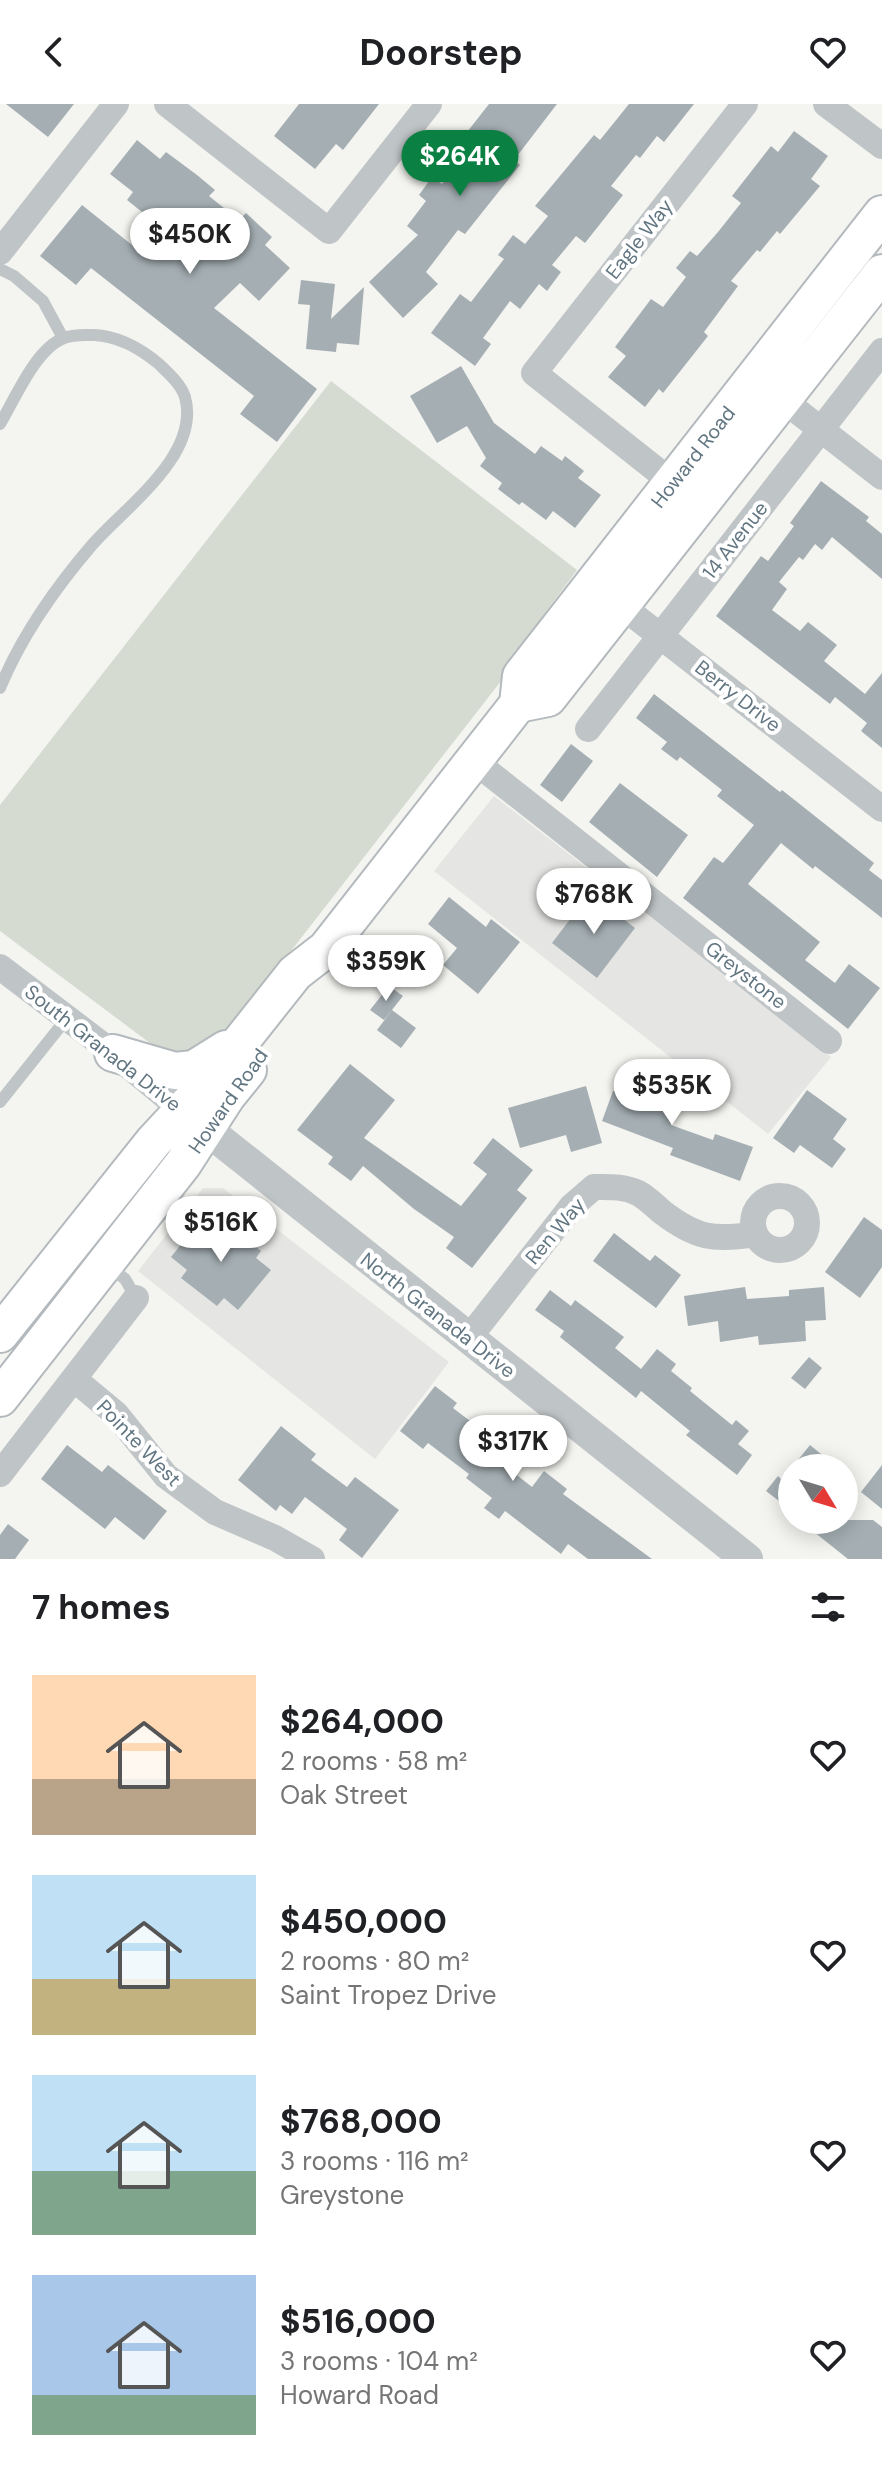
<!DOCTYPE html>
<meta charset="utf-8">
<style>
:root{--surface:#fff;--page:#f6f6f6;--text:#202124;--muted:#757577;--accent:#0b8043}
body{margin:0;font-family:"DM Sans",sans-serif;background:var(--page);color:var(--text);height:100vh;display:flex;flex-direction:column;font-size:30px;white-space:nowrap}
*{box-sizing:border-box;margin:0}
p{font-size:26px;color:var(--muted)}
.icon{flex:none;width:44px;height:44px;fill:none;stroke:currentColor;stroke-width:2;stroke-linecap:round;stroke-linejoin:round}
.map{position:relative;height:1455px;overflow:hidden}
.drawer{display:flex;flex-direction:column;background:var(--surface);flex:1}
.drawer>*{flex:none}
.needle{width:52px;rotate:128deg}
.buttons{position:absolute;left:778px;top:1350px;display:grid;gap:16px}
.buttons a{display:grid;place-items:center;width:80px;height:80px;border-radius:50%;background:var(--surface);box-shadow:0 4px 20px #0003;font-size:40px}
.price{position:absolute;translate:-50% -68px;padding:0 18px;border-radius:28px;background:#fff;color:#222;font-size:26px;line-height:52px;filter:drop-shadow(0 2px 4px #0008)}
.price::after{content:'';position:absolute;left:50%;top:48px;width:24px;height:18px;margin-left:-12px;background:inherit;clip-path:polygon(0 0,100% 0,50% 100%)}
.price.selected{background:var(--accent);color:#fff}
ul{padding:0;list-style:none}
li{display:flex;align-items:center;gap:24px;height:200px;padding:0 32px}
li span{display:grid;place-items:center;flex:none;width:224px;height:160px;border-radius:0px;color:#555}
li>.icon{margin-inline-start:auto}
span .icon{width:96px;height:96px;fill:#fffc;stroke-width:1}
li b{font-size:34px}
h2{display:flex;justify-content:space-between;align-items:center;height:96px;padding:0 32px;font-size:34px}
header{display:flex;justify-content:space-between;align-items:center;height:104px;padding:0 32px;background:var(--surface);font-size:36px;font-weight:700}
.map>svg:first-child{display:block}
.built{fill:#e5e5e3}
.green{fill:#d5dbd1}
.building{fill:#a5afb3}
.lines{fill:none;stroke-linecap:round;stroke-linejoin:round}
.secondary-casing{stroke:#b3b9bd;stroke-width:40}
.service{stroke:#bfc4c6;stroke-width:12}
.minor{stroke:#bfc4c6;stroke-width:26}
.tertiary{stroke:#bfc4c6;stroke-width:32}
.secondary{stroke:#fff;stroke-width:36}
.labels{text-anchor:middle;stroke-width:8;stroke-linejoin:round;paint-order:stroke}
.street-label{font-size:20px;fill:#627682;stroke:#fff}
</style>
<header><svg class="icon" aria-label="back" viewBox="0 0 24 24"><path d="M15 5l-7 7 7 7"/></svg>Doorstep<svg class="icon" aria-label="heart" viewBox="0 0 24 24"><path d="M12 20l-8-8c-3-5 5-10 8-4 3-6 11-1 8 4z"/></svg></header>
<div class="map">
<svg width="882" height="1455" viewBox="0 0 882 1455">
<rect width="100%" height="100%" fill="#f4f4f0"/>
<path class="built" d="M 494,692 L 831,953 L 768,1030 L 434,767 Z
M 203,1084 L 223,1084 L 449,1258 L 375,1355 L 138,1167 Z"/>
<path class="green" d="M 331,277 L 577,466 L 545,509 L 522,550 L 224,933 L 205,946 L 166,951 L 0,827 L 0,701 Z"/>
<path class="building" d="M 6,0 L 74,0 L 48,33 Z
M 299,0 L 379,0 L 343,46 L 336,40 L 315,65 L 274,32 Z
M 489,0 L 557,0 L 514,56 L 520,61 L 465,130 L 458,126 L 426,168 L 438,180 L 403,214 L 369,178 L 418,131 L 407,122 L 426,97 L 419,91 L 432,73 L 442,80 L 466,49 L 457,41 Z
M 629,0 L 694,0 L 664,38 L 657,32 L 640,54 L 636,51 L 611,82 L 623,91 L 585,139 L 576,132 L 552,161 L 561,168 L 547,187 L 539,180 L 520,205 L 510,197 L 483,234 L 491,240 L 475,262 L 431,229 L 460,190 L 471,198 L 504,155 L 498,151 L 513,131 L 525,140 L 548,112 L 535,102 L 594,31 L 600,36 Z
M 794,27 L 828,52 L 811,75 L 820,82 L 780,130 L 777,127 L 760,148 L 757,146 L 731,177 L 738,182 L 704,228 L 708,232 L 663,289 L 659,285 L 645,303 L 608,273 L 626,252 L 615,243 L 651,195 L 663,203 L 686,173 L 676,164 L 690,147 L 697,152 L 718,128 L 741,99 L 732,92 L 771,42 L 778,48 Z
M 137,36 L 160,55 L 166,48 L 197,71 L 215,86 L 209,92 L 239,116 L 246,109 L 272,133 L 265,141 L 290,164 L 259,197 L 240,179 L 214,204 L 317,285 L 277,338 L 240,310 L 254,292 L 91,164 L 76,181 L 40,152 L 82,101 L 137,145 L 157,120 L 127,96 L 133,88 L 110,70 Z
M 301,176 L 335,180 L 331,215 L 364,183 L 359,241 L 337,239 L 336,248 L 306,245 L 310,201 L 298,200 Z
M 461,262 L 494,319 L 535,350 L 541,342 L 562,357 L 565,352 L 584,367 L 578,374 L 601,391 L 575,424 L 553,407 L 546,416 L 522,398 L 519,401 L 498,385 L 502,379 L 480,362 L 486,354 L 467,322 L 437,339 L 410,292 Z
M 821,377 L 869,413 L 866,417 L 882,430 L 882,475 L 832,433 L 822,446 L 815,440 L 803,456 L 799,453 L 779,478 L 787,485 L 772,506 L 800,527 L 808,518 L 837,541 L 824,557 L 865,590 L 882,569 L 882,644 L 861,627 L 867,619 L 835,593 L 830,600 L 716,512 L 761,452 L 768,457 L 794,422 L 790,419 Z
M 654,590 L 780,688 L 782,686 L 874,759 L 869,766 L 882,776 L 882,814 L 815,762 L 813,765 L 781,739 L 748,780 L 820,838 L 805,856 L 835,879 L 849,860 L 880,884 L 848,925 L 683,794 L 714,753 L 723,759 L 754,721 L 717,692 L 722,686 L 680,653 L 677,657 L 661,645 L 667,638 L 636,614 Z
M 571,640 L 593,657 L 562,698 L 540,681 Z
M 620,679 L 688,731 L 657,773 L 589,718 Z
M 590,789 L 635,824 L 597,874 L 552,839 Z
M 449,793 L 486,823 L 491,815 L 520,838 L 478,890 L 443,861 L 457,844 L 428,820 Z
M 389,882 L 403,892 L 384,916 L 370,906 Z
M 392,906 L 416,924 L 401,944 L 377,926 Z
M 350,960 L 395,996 L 364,1034 L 461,1102 L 487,1070 L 473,1059 L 493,1034 L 533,1066 L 517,1086 L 527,1094 L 472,1164 L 446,1144 L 454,1133 L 414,1105 L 363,1062 L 351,1077 L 328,1060 L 333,1053 L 297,1026 Z
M 632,967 L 685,987 L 671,1021 L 713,1036 L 715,1030 L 753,1043 L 740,1077 L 670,1051 L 673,1044 L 602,1017 L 613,987 L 623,990 Z
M 586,982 L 602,1039 L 571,1048 L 566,1031 L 520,1044 L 508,1004 Z
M 807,986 L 847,1015 L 833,1035 L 846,1045 L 832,1064 L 800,1041 L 794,1049 L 773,1034 Z
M 203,1113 L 219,1126 L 225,1117 L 261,1147 L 256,1154 L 271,1166 L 238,1206 L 224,1194 L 217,1202 L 181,1174 L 187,1166 L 171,1153 Z
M 864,1113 L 882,1126 L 882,1163 L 860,1194 L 825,1168 Z
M 614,1129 L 650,1157 L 655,1151 L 681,1171 L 656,1204 L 593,1157 Z
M 745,1183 L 747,1195 L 789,1192 L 789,1186 L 824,1183 L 826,1216 L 805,1217 L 806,1237 L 759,1241 L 758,1232 L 720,1238 L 718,1217 L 688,1222 L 684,1192 Z
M 550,1186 L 571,1202 L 575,1196 L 624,1233 L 615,1244 L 641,1265 L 657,1245 L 676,1260 L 671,1267 L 692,1284 L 690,1287 L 732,1321 L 736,1316 L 749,1327 L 738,1340 L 752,1351 L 737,1371 L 686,1331 L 690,1327 L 641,1287 L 636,1294 L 560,1233 L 564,1227 L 535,1206 Z
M 809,1253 L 822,1264 L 805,1285 L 791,1274 Z
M 435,1282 L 457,1299 L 453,1304 L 495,1336 L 498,1332 L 517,1346 L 505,1362 L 532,1383 L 544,1367 L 567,1385 L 563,1390 L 652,1455 L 588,1455 L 568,1440 L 561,1450 L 505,1407 L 499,1415 L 484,1404 L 492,1394 L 466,1374 L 469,1370 L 428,1339 L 423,1345 L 400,1327 Z
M 281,1322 L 316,1350 L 311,1356 L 347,1383 L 355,1373 L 399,1406 L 362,1454 L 339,1436 L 347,1425 L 305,1393 L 292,1410 L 280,1401 L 276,1407 L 238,1376 Z
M 67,1341 L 102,1368 L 108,1361 L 167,1407 L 144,1436 L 115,1413 L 105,1425 L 41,1375 Z
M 810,1341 L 838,1364 L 792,1364 L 792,1407 L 766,1387 L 778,1372 L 782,1376 Z
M 882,1361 L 882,1405 L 861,1388 Z
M 799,1416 L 873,1416 L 882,1423 L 882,1455 L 848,1455 Z
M 8,1420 L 29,1436 L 15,1455 L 0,1455 L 0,1431 Z"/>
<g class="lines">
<g class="secondary-casing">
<path id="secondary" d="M 518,600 L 548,594 L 882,169
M 113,949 L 175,967 L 194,965 L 226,945
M 0,1230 L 154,1037 L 207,980 L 295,869 L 326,845 L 518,600 L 521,572 L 882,110
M 0,1294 L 183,1060 L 227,992 L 248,966"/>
</g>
<path class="service" d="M 0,165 L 14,172 L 43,197 L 63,234
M 0,320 C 15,295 36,244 64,234 C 73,230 84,231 94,231 C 118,232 141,245 159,260 C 168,269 181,280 185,293 C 201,351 125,403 92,441 C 56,483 21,533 0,584
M 0,998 L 67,914
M 107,1161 L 125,1175 L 136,1194"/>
<path class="minor" d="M 167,0 L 329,127 L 429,0
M 826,0 L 882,42
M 0,148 L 116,0
M 783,296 L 882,373
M 673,379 L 534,269 L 745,0
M 609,492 L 882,705
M 588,625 L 882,247
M 474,657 L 829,937
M 0,863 L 113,949 L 183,1007
M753 1119a27 27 0 1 1 54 0a27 27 0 1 1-54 0Z
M 468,1235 L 572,1102 L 594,1083 C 609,1083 624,1082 638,1089 C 646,1093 655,1102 662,1108 C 696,1134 714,1137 755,1130
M 74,1275 L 116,1310 L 166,1372 L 215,1408 L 275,1434 L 312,1455
M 0,1370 L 136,1194"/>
<path class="tertiary" d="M 186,1009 L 747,1455"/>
<use href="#secondary" class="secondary"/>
</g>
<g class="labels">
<g class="street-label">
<text transform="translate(639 135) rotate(-52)" y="7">Eagle Way</text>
<text transform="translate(693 353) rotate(-52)" y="7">Howard Road</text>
<text transform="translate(735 436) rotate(-52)" y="7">14 Avenue</text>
<text transform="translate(738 592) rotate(38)" y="7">Berry Drive</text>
<text transform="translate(746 871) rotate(38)" y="7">Greystone</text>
<text transform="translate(103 944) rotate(38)" y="7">South Granada Drive</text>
<text transform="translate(228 997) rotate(-55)" y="7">Howard Road</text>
<text transform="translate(555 1127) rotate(-50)" y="7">Ren Way</text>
<text transform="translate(438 1211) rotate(38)" y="7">North Granada Drive</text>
<text transform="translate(139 1339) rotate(46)" y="7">Pointe West</text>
</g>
</g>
</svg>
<div class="buttons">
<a><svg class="needle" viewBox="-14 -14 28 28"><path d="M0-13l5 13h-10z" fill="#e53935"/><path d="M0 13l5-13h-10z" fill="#757577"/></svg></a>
</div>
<b class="price selected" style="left:460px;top:94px">$264K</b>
<b class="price" style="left:190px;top:172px">$450K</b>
<b class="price" style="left:594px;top:832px">$768K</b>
<b class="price" style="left:386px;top:899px">$359K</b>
<b class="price" style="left:672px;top:1023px">$535K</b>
<b class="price" style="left:221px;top:1160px">$516K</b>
<b class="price" style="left:513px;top:1379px">$317K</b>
</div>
<section class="drawer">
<h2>7 homes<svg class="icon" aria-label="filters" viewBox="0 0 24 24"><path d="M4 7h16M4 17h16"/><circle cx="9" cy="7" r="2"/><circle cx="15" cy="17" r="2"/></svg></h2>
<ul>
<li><span style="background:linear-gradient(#ffd9b3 65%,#b9a48a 0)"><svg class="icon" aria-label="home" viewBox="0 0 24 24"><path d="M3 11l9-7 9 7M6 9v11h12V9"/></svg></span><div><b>$264,000</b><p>2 rooms · 58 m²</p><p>Oak Street</p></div><svg class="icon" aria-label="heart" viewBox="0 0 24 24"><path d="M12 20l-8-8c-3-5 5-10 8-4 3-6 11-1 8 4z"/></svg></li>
<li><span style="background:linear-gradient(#bfe0f5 65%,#c2b280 0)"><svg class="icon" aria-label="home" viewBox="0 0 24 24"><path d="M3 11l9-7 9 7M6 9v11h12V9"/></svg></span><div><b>$450,000</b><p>2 rooms · 80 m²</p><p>Saint Tropez Drive</p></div><svg class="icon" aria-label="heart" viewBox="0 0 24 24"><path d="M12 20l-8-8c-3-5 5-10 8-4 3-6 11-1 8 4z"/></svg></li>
<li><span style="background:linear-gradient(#bfe0f5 60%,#7fa58c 0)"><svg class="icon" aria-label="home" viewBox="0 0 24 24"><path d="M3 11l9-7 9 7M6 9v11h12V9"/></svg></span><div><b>$768,000</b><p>3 rooms · 116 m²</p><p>Greystone</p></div><svg class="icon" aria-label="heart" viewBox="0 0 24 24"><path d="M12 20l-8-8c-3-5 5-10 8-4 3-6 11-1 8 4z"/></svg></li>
<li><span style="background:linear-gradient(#a9c7e8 75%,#7fa58c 0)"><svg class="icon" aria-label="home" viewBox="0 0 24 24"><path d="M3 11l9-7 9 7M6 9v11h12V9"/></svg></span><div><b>$516,000</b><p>3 rooms · 104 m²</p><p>Howard Road</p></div><svg class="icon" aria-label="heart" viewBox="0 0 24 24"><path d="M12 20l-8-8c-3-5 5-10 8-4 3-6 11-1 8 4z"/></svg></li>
</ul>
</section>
